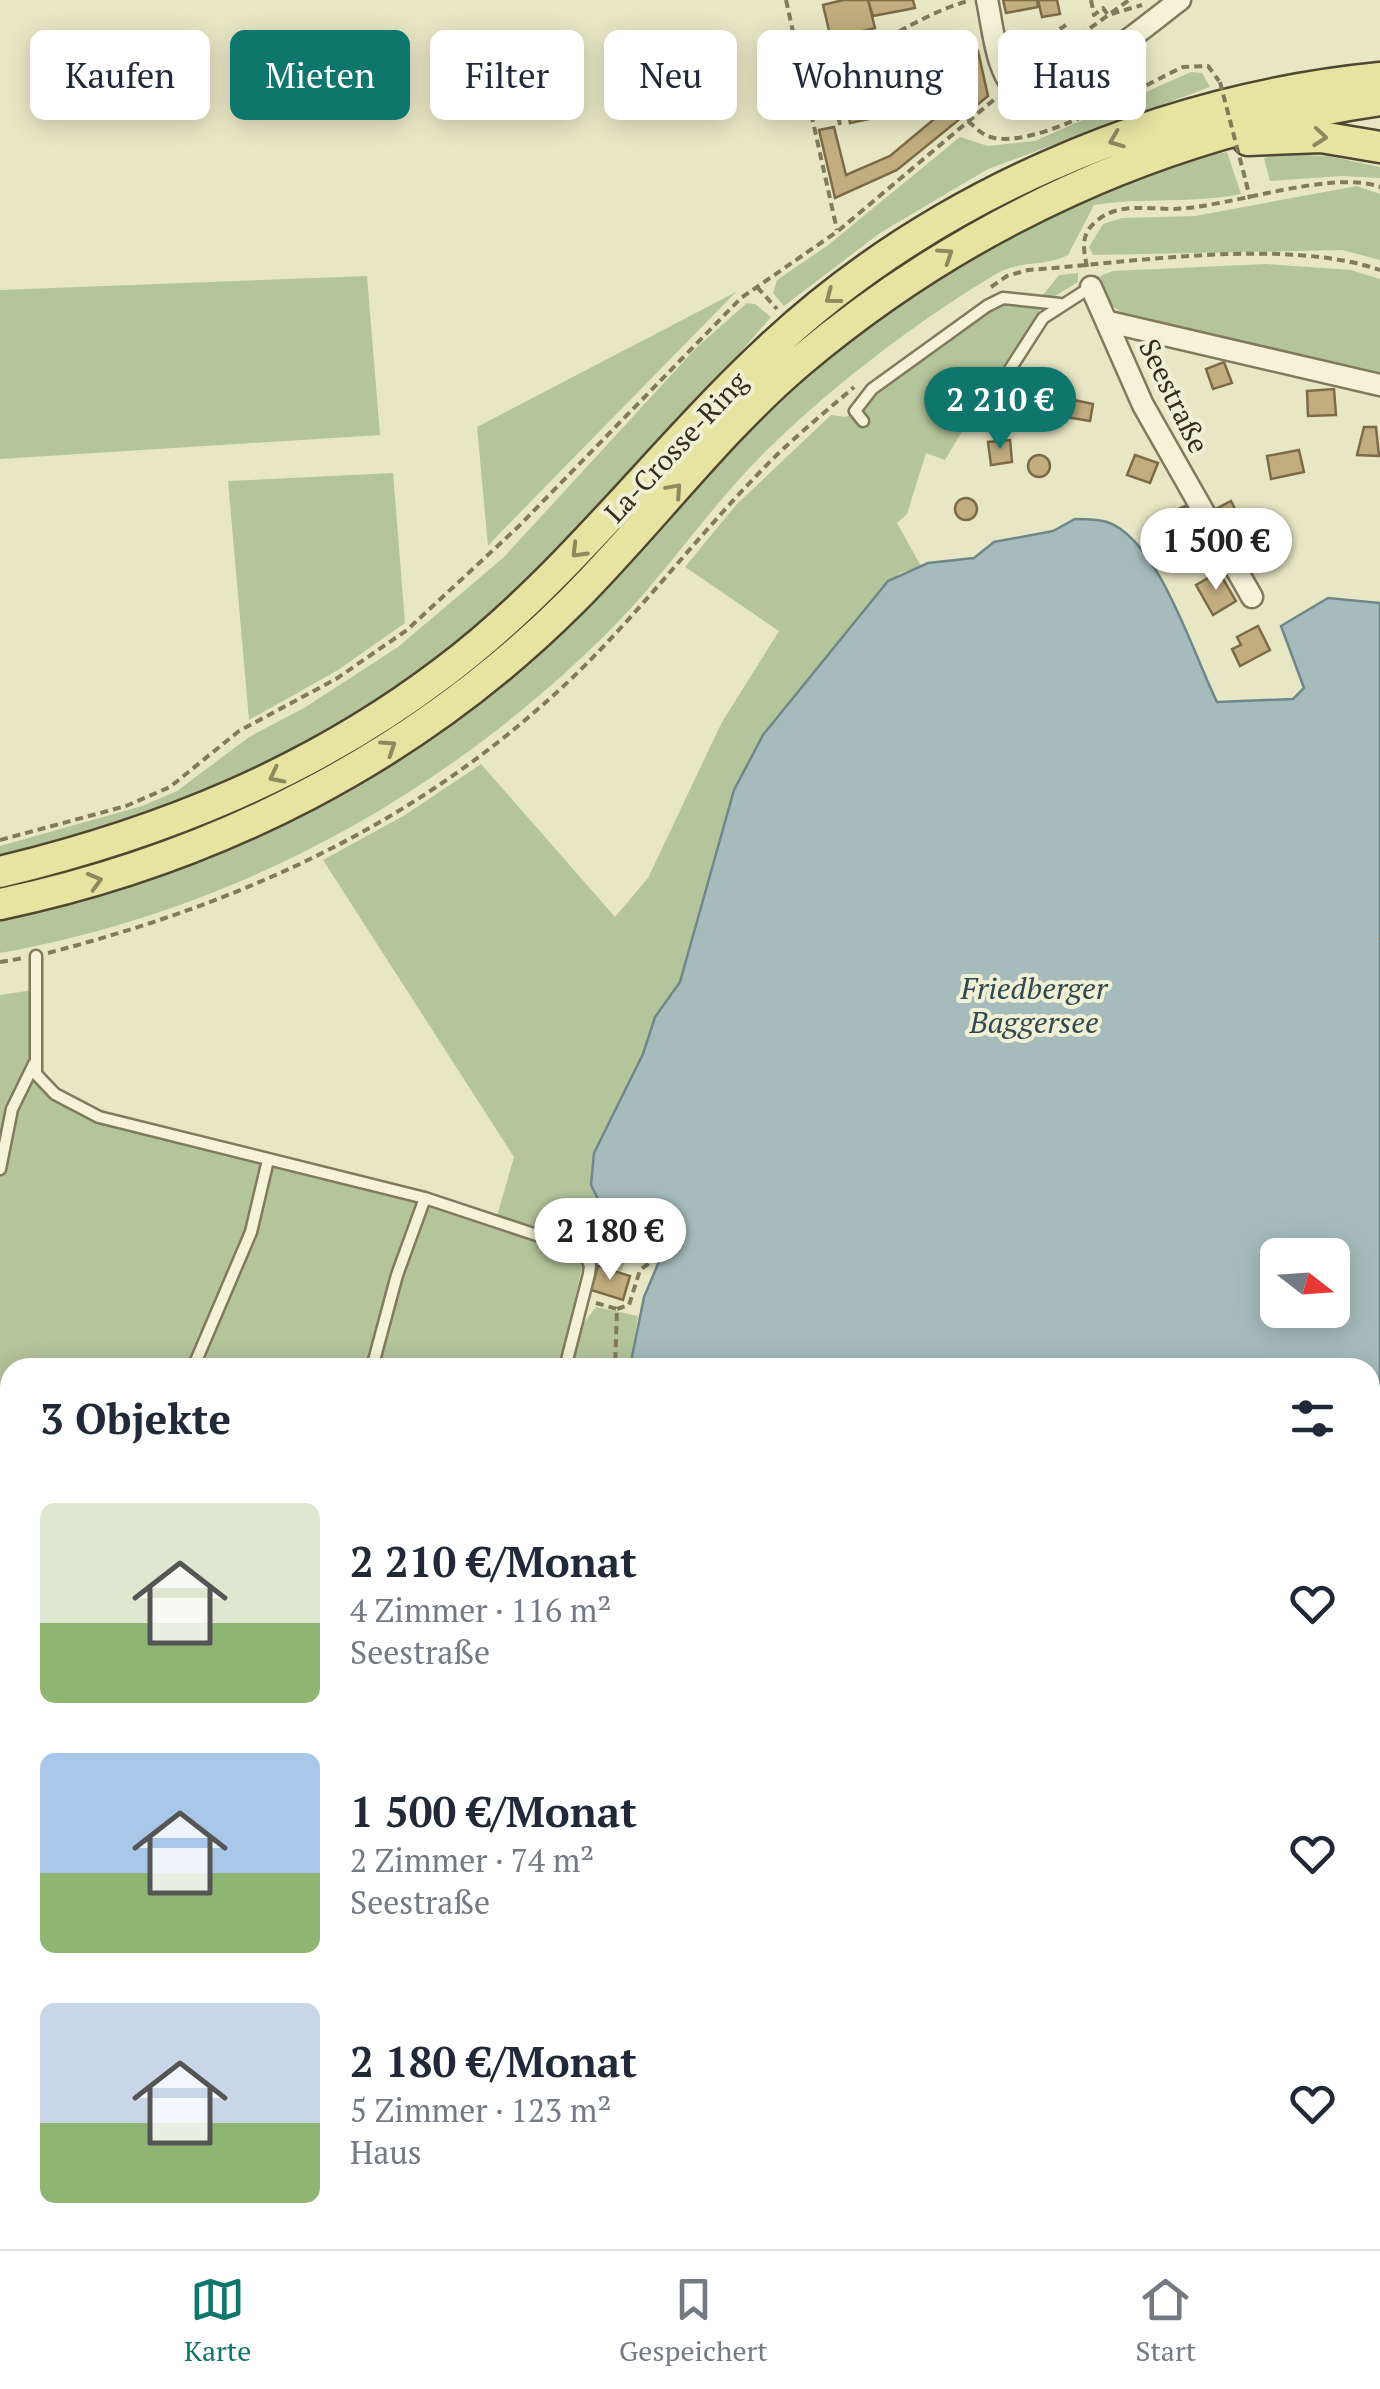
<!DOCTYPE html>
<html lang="de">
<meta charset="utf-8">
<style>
:root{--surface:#fff;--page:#f2f2f3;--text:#1f2937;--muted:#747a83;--line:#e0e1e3;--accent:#0f766e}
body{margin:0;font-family:"PT Serif",serif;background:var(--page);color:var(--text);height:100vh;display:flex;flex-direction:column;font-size:38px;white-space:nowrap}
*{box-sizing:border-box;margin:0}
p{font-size:32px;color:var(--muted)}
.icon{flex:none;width:55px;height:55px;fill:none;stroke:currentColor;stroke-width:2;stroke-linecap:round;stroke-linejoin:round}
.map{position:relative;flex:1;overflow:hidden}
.panel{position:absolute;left:0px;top:1358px;width:1380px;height:892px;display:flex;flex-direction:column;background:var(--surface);border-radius:30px 30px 0 0;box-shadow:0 5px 25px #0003}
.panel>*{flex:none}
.top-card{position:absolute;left:30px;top:30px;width:1320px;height:90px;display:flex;gap:20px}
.needle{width:65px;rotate:107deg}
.tools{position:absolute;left:1260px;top:1238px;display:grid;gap:20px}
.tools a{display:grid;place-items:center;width:90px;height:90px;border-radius:15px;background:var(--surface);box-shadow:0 5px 25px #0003;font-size:50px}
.price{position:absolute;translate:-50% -85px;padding:0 22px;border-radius:35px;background:#fff;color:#222;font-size:32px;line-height:65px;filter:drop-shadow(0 2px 5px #0008)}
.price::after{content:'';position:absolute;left:50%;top:60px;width:30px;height:22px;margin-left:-15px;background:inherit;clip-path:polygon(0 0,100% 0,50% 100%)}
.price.active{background:var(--accent);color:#fff}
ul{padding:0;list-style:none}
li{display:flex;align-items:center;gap:30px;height:250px;padding:0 40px}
li span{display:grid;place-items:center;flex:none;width:280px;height:200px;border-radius:15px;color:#555}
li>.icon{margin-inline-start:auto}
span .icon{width:120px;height:120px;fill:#fffc;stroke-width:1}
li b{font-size:42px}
h2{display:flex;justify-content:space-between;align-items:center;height:120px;padding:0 40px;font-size:42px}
.chip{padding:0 35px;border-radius:15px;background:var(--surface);box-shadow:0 5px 25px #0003;font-size:35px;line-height:90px}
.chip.active{background:var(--accent);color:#fff}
.menu{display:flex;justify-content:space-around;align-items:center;height:140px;border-top:2px solid var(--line);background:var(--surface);font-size:28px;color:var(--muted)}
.menu a{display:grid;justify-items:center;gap:5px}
.menu .active{color:var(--accent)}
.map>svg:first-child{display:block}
.green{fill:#b4c59b}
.water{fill:#a6bcbc;stroke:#6e8889;stroke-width:2.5;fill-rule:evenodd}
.building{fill:#c1ad80;stroke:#7d6b46;stroke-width:2.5}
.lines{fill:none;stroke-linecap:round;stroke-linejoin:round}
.service-casing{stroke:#817a5d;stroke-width:15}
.minor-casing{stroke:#817a5d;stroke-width:25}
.primary-casing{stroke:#4f4731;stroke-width:35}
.path{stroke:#817a5d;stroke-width:4;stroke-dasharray:8 5;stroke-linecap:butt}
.service{stroke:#f4f3d7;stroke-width:10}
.minor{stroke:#f4f3d7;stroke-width:20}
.primary{stroke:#e7e4a2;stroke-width:30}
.path-bridge{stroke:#817a5d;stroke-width:4;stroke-dasharray:8 5;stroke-linecap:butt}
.oneway{stroke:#8d8960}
.labels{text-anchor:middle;stroke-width:8;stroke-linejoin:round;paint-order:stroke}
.street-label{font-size:28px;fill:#332e1f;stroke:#f0f0d4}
.water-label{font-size:30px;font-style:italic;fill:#314a51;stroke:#f0f0d4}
</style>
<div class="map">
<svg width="1380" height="2249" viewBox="0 0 1380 2249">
<rect width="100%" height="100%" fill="#e8e7c5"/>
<path class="green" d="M 1191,72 L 1202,73 L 1210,87 L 988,169 L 880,233 L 784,306 L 773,293 L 777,280 L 827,246 L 960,137 L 988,146 L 1035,141 Z
M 1227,152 L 1241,194 C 1192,204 1143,197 1094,205 L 1068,255 C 1046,267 1019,260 996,274 C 915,323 837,382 769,448 C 713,502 670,569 616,624 C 449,794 235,911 0,953 L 0,917 L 94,896 L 170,872 L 224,851 L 365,779 L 811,372 L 890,307 L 967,257 L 1070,203 L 1171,163 Z
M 1280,154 L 1328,156 L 1380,167 L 1380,178 L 1342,176 L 1270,181 L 1264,158 Z
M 1357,186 L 1380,194 L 1380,260 L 1342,250 L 1093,255 L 1089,247 L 1103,224 L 1122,218 L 1195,216 Z
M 1266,264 L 1351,270 L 1380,279 L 1380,375 L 1122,313 L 1110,304 L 1100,276 L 1113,271 Z
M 1078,273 L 1078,282 L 1045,302 L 990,386 L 979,379 L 952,411 L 968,421 L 945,460 L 926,453 L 907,514 L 897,523 L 921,566 L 900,573 L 877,594 L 763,735 L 734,790 L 680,982 L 655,1017 L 643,1054 L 594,1153 L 591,1185 L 607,1217 L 628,1228 L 629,1255 L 621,1271 L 599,1264 L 595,1255 L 570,1238 L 569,1226 L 530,1226 L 497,1216 L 514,1157 L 323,860 L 405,815 L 481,764 L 615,917 L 648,878 L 722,722 L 779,631 L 685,567 L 736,505 L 831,415 L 846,417 L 934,348 L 1000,305 L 1035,305 L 1059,275 Z
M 367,276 L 380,435 L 0,459 L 0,290 Z
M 736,292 L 498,535 L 488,546 L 477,427 Z
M 747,303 L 755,304 L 771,317 C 607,505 453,690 218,792 C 149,822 71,838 0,860 L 0,846 L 142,806 L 177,791 L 249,737 L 304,708 L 398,647 L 503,558 L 696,348 Z
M 393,473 L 405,623 L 338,670 L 249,720 L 228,481 Z
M 33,990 L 29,1073 L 57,1101 L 92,1121 L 423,1203 L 584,1258 L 560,1367 L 10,1368 L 10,2122 L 0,2120 L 0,995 Z
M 596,1307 L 638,1316 L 630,1367 L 572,1367 L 583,1324 Z
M 32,2240 L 376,2240 L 378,2249 L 29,2249 Z
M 418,2240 L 871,2240 L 871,2249 L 414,2249 Z"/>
<path class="water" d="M 1075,519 C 1085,519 1098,519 1107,522 C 1159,540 1193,654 1217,702 L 1293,699 L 1304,688 L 1281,626 L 1328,598 L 1380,603 L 1380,1923 L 1370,1926 L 1370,1368 L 630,1367 L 644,1297 L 661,1257 L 640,1231 L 607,1217 L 591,1185 L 594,1153 L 643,1054 L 655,1017 L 680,982 L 734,790 L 763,735 L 888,581 L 928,563 L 974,558 L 994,542 L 1053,531 ZM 1278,1255 L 1332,1255 L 1332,1310 L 1278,1310 Z"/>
<path class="building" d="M 843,0 L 868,0 L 875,28 L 831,39 L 823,5 Z
M 868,0 L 913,0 L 915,8 L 873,16 Z
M 1003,0 L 1037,0 L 1038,7 L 1006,13 Z
M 1038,0 L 1057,0 L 1060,14 L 1042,17 Z
M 978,51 L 988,96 L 897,170 L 835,198 L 819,130 L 834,127 L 846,175 L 890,156 L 969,90 L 962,54 Z
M 927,54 L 935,92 L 890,99 L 882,62 Z
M 884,77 L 893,114 L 850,123 L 842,85 Z
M 1224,362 L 1232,383 L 1213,389 L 1206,369 Z
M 1334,389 L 1336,415 L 1308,416 L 1307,391 Z
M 1069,399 L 1093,404 L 1090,421 L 1066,417 Z
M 1364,427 L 1376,427 L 1379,456 L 1357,455 Z
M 1010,440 L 1012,462 L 991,465 L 988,442 Z
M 1299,450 L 1304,472 L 1271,479 L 1267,456 Z
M1028 466a11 11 0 1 1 22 0a11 11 0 1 1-22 0Z
M 1135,455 L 1158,463 L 1150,483 L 1127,475 Z
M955 509a11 11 0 1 1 22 0a11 11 0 1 1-22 0Z
M 1231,501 L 1240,519 L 1221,529 L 1212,511 Z
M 1185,506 L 1194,528 L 1171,539 L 1161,517 Z
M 1219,572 L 1236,601 L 1213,615 L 1196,585 Z
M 1258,626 L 1270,650 L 1240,666 L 1232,649 L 1241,645 L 1237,637 Z
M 598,1266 L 630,1276 L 623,1300 L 591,1290 Z
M 63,2240 L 106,2240 L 105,2249 L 62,2249 Z"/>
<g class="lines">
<g class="service-casing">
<path id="service" d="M 978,419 L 1043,318 L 1091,287
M 863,421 L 855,411 L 872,389 L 987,306 L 1003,298 L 1060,304
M 36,956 L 36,1074 L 55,1094 L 99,1117 L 425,1198 L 582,1250 L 590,1265 L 589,1274 L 565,1368
M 0,1169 L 12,1109 L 34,1064
M 193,1368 L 251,1232 L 268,1160
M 372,1368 L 397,1275 L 425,1198
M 0,2056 L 10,2028
M 113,2249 L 114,2240"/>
</g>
<g class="minor-casing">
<path id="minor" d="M 987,0 C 993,26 996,80 1022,94 C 1049,108 1154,19 1180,0
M 1091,287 L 1143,405 L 1252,597
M 1109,322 L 1380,385
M 1370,2018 L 1380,2017
M 0,2146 L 10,2149
M 401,2249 L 402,2240"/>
</g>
<g class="primary-casing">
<path id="primary" d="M 1248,140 L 1321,137 L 1380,147
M 0,872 C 162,833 311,773 444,672 C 565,581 654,458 763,355 C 927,198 1156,100 1380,78
M 0,904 C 215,859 416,757 572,601 C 649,524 715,434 798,363 C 965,222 1164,131 1380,100"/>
</g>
<path class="path" d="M 786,0 L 837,230
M 1091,0 L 1094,15 L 1103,8 L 1108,15 L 1142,5
M 1016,57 L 1066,25
M 1027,74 L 1129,0
M 968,121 C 976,128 983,136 994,138 C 1042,147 1137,88 1183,67 L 1208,66 L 1219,81
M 840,125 L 827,62 C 880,49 915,16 968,1
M 1246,182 L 1250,199
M 1087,267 C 1083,247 1080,233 1099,219 C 1120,203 1148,209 1174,209 C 1231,207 1331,169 1380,187
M 757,287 L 777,309
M 991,287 L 1007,276 L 1028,270 C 1130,263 1284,237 1380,270
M 0,840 L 126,806 L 170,787 L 239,731 L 336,679 L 407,630 L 518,527 L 741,298 L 838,231 L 996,98
M 1379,939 L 1380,939
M 48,953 C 247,901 419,823 570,680 C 638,615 694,540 759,473 C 788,442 822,415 854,387
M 0,962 L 24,958
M 596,1303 L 617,1309 L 615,1368
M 617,1309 L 629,1305 L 640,1270 L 652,1261
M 1370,1844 L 1376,1844
M 1370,1986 L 1380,1984"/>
<use href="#service" class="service"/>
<use href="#minor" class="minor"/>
<use href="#primary" class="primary"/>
<path class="path-bridge" d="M 1220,82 L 1246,182"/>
</g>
<defs><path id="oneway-chevron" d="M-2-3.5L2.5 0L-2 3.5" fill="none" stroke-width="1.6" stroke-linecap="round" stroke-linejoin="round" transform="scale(2.5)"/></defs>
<g class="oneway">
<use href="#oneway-chevron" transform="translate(1320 137) rotate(5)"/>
<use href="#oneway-chevron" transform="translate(1116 140) rotate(159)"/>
<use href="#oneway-chevron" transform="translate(946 255) rotate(-33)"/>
<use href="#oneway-chevron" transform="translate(832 297) rotate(143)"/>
<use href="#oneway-chevron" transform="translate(675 490) rotate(-48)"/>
<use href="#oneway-chevron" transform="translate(578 551) rotate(134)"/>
<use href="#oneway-chevron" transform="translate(389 747) rotate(-33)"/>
<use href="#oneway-chevron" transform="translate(276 776) rotate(153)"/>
<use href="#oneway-chevron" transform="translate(95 881) rotate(-16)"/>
</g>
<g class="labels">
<g class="street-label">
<text transform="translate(1174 396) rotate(64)" y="10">Seestraße</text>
<text transform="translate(676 447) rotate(-47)" y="10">La-Crosse-Ring</text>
</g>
<g class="water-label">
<text x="1034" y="999">Friedberger<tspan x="1034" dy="34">Baggersee</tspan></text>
</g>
</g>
</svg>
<div class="tools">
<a><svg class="needle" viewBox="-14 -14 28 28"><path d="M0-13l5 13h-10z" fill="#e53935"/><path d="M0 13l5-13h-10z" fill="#747a83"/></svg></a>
</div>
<b class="price active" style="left:1000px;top:452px">2 210 €</b>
<b class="price" style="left:1216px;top:593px">1 500 €</b>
<b class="price" style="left:610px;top:1283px">2 180 €</b>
<div class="top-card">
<a class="chip">Kaufen</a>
<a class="chip active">Mieten</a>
<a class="chip">Filter</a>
<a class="chip">Neu</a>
<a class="chip">Wohnung</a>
<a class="chip">Haus</a>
</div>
<section class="panel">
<h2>3 Objekte<svg class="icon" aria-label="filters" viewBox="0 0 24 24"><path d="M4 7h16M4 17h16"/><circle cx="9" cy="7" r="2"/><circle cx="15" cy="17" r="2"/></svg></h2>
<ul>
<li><span style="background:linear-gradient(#dfe7d0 60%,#8fb573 0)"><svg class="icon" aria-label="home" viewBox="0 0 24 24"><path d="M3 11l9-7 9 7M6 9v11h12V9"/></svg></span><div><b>2 210 €/Monat</b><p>4 Zimmer · 116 m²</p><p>Seestraße</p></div><svg class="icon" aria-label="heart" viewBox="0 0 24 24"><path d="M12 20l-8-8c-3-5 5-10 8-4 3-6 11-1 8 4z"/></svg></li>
<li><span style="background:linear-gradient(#a9c7e8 60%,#8fb573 0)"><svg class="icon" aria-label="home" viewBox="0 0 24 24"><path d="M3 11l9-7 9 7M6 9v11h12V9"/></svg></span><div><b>1 500 €/Monat</b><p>2 Zimmer · 74 m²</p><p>Seestraße</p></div><svg class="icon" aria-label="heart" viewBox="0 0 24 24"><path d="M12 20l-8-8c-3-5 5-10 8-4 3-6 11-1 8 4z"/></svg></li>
<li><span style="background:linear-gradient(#c9d6e8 60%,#8fb573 0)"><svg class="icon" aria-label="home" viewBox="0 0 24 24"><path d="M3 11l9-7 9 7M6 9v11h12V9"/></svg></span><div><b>2 180 €/Monat</b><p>5 Zimmer · 123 m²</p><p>Haus</p></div><svg class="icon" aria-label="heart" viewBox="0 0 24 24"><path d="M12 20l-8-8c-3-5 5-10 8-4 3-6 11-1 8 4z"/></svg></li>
</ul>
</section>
</div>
<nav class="menu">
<a class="active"><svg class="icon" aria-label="map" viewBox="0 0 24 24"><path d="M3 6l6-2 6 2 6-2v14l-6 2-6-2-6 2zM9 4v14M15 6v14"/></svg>Karte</a>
<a><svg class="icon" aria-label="saved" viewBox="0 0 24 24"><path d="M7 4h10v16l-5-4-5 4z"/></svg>Gespeichert</a>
<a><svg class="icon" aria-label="home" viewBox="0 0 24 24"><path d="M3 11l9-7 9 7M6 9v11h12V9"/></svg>Start</a>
</nav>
